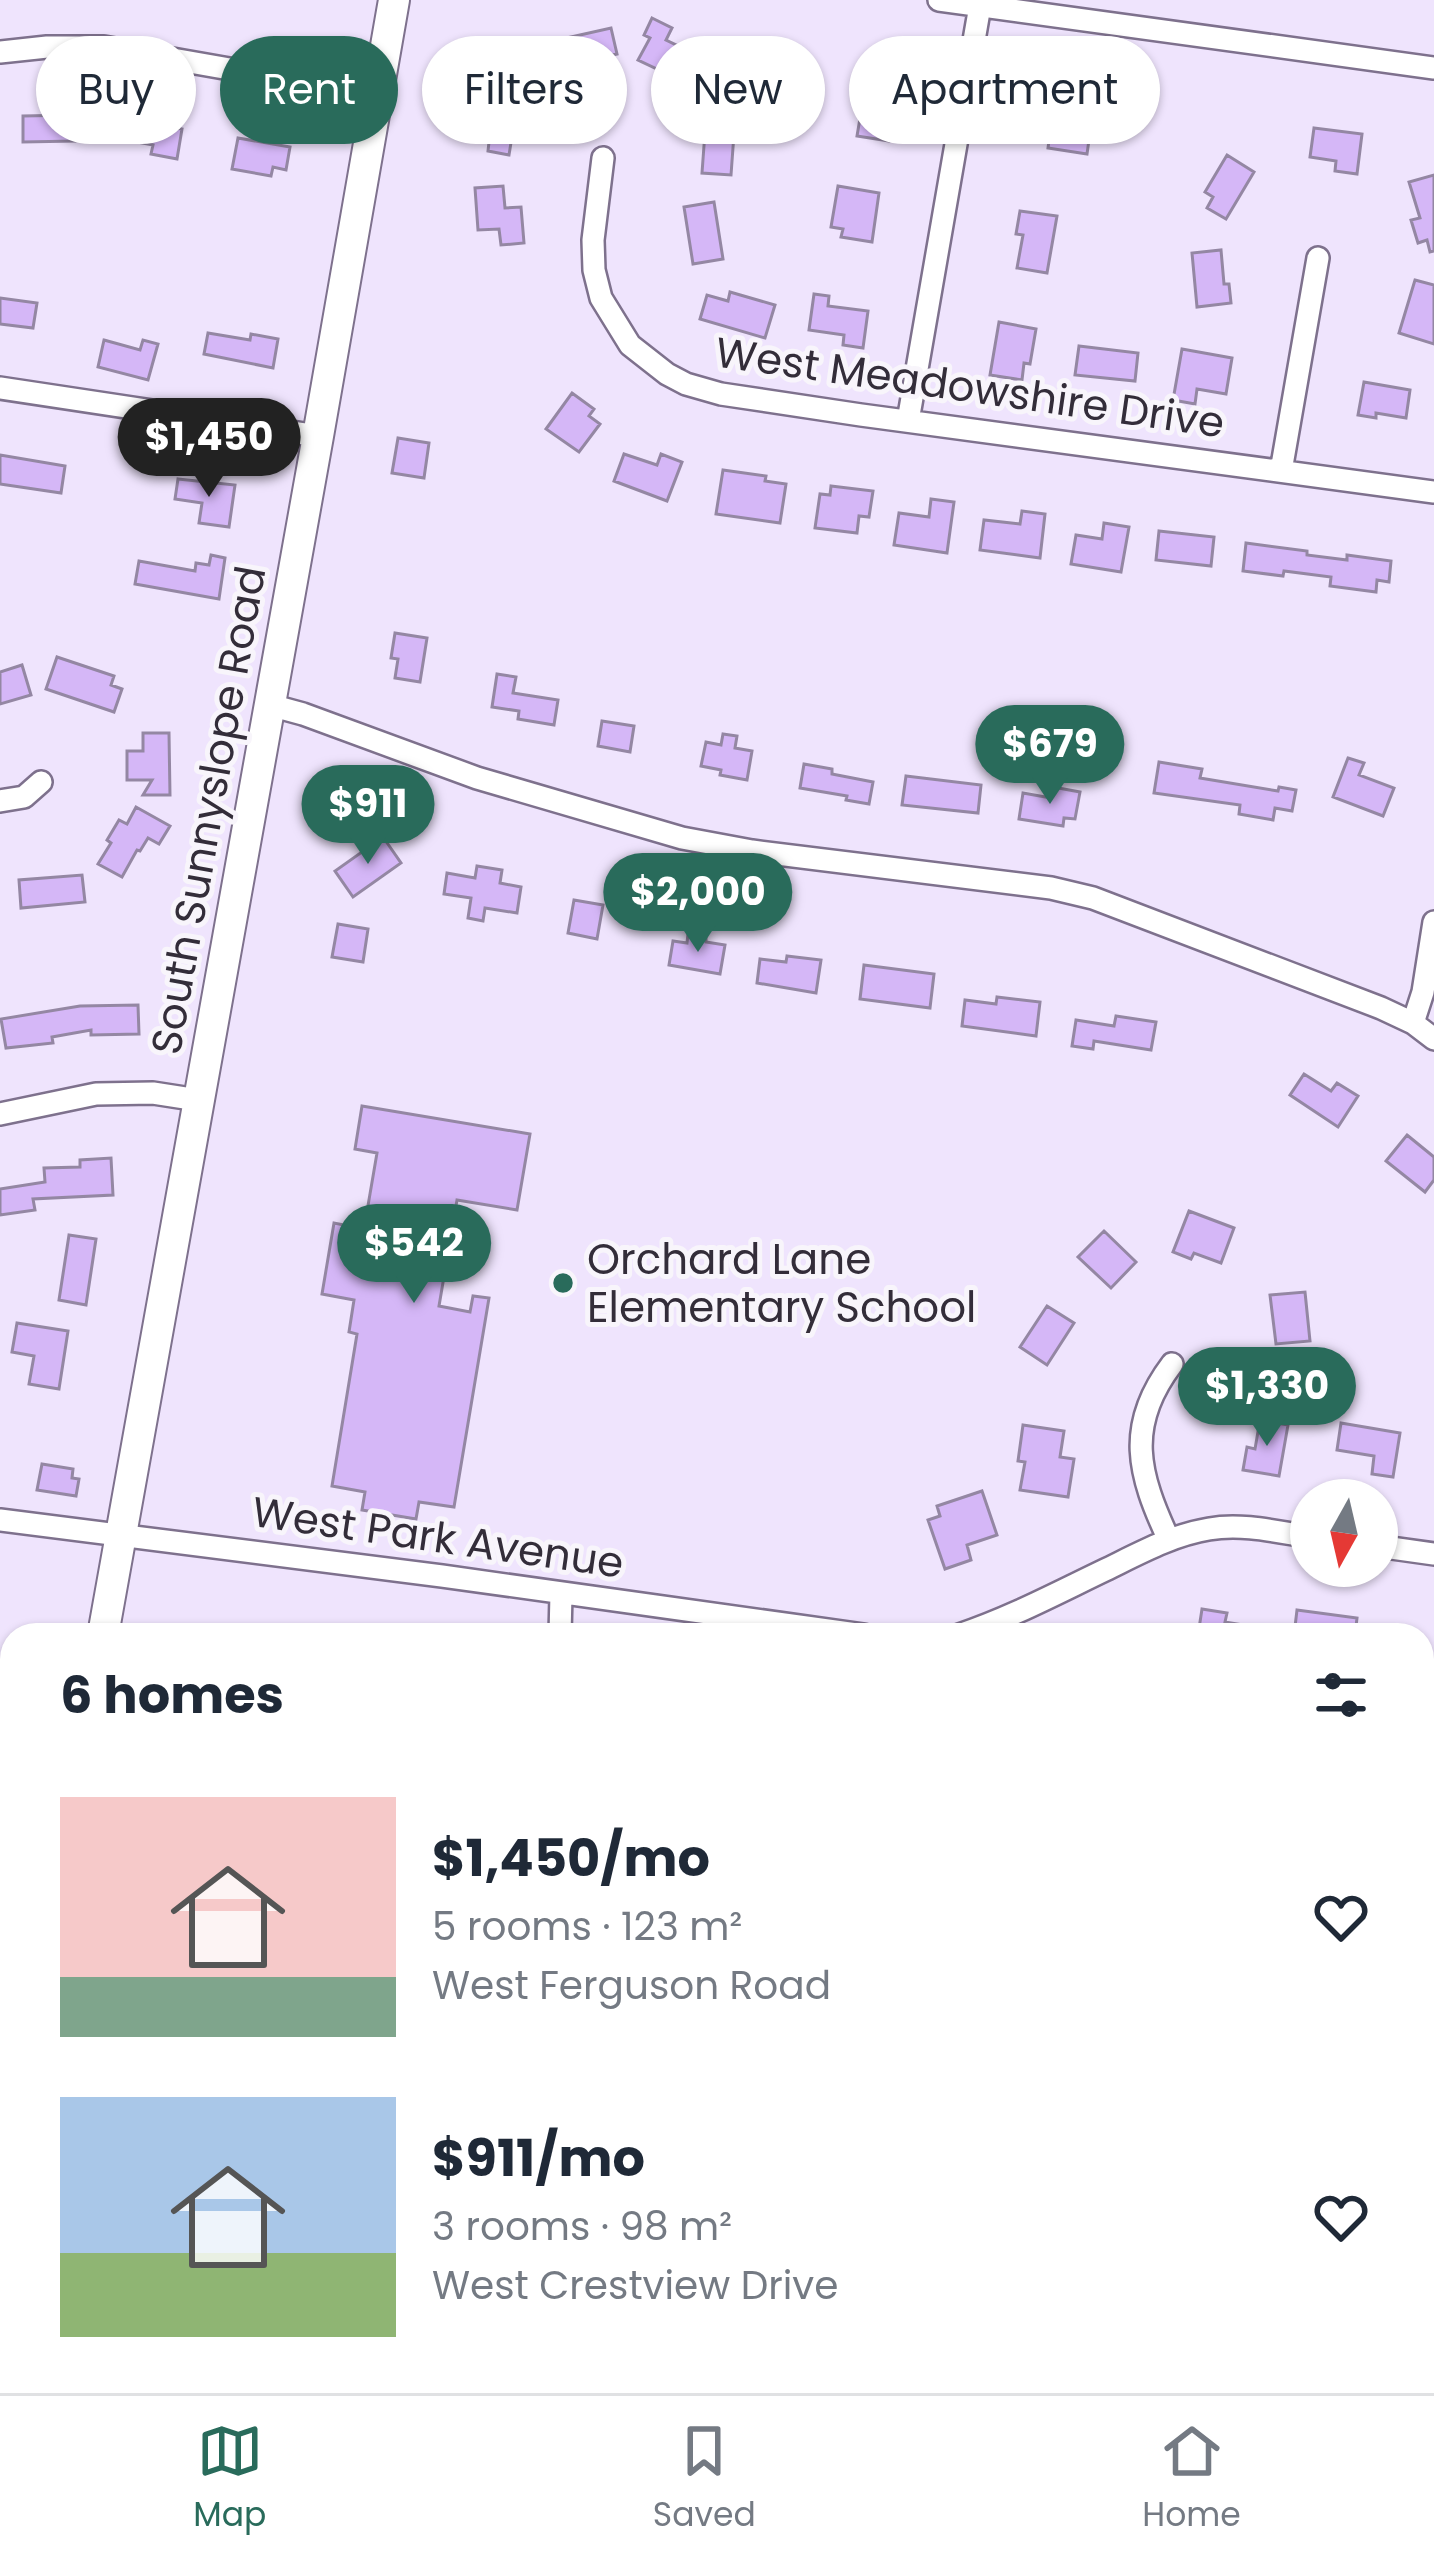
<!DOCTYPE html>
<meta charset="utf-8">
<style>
:root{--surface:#fff;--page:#f6f6f7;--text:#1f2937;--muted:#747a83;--line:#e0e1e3;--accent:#296b5b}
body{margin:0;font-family:Poppins,sans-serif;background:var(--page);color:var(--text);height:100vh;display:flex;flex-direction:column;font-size:45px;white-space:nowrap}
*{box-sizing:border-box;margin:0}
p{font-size:39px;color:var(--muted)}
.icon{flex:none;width:66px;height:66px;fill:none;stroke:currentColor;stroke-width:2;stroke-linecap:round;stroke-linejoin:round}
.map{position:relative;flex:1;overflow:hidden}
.side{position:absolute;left:0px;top:1623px;width:1434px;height:771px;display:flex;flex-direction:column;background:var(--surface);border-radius:36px 36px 0 0;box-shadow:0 3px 9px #0004}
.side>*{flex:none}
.hud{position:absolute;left:36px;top:36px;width:1362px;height:108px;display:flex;gap:24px}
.needle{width:78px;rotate:188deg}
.tools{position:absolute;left:1290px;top:1479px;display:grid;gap:24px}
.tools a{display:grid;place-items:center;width:108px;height:108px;border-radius:50%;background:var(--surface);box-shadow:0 3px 9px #0004;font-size:60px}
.price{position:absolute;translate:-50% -102px;padding:0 27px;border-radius:42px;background:var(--accent);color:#fff;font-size:39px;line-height:78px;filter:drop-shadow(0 3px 6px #0008)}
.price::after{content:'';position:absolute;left:50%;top:72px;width:36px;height:27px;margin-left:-18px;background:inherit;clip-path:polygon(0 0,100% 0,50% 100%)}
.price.current{background:#222;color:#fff}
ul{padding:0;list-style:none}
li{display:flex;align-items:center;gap:36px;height:300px;padding:0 60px}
li span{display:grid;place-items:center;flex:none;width:336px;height:240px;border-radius:0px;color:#555}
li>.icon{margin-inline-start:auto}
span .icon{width:144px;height:144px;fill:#fffc;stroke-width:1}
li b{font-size:51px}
h2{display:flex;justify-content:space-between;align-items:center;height:144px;padding:0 60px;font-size:51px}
.tag{padding:0 42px;border-radius:54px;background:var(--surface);box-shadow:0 3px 9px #0004;font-size:42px;line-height:108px}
.tag.current{background:var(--accent);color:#fff}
.dock{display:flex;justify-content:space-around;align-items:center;height:168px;border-top:3px solid var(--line);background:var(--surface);font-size:33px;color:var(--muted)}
.dock a{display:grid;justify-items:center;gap:6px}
.dock .current{color:var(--accent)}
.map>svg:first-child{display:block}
.building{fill:#d5b7f7;stroke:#9487a3;stroke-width:3}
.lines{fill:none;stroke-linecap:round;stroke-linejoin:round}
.street-casing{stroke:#7e718d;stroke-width:26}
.secondary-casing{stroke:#7e718d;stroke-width:34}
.street{stroke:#fff;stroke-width:21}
.secondary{stroke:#fff;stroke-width:30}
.rail-casing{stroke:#524c5a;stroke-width:10}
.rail{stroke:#f8f5fb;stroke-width:6;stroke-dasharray:18;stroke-linecap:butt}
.poi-dot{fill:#296b5b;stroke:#f8f5fb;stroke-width:4.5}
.labels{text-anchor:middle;stroke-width:10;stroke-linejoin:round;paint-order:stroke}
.street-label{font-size:42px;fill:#332d39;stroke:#f8f5fb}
.poi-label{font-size:42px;fill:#332d39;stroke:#f8f5fb;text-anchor:start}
</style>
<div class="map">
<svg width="1434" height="2393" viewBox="0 0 1434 2393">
<rect width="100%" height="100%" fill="#efe4fd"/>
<path class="building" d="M 652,18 L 672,28 L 666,40 L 697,55 L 676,96 L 656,86 L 663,72 L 638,60 L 650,38 L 644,35 Z
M 611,28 L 617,54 L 546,69 L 540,44 Z
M 868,71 L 899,76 L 889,141 L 857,136 Z
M 474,88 L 504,93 L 499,121 L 514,124 L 509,155 L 488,151 L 489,142 L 465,138 Z
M 1041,93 L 1088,100 L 1084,132 L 1090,133 L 1087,154 L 1048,148 L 1052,118 L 1037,116 Z
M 74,115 L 75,141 L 23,142 L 23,116 Z
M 706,118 L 735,120 L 731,175 L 702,173 Z
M 131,120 L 182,129 L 177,159 L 151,154 L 153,145 L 127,140 Z
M 1314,128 L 1362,134 L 1357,174 L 1335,171 L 1336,161 L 1310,157 Z
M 238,138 L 290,147 L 286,170 L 273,167 L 271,176 L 232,169 Z
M 1227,155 L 1254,172 L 1226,219 L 1207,208 L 1213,197 L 1205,192 Z
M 1434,175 L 1434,251 L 1430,252 L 1427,240 L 1418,243 L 1411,220 L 1420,218 L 1409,182 Z
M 503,186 L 505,208 L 521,207 L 524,243 L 501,245 L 499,229 L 478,230 L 475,188 Z
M 838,186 L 879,193 L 872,242 L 841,237 L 843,229 L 831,227 Z
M 714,202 L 723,259 L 693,264 L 684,207 Z
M 1020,211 L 1057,216 L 1047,273 L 1017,268 L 1023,235 L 1016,234 Z
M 1221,250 L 1224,284 L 1229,284 L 1231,303 L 1197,307 L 1192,253 Z
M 1415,280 L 1434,285 L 1434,344 L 1399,333 Z
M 730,292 L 775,305 L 765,338 L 700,319 L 707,295 L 728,301 Z
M 814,294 L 829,296 L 828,306 L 868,311 L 863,348 L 843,345 L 844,335 L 809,330 Z
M 0,298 L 37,303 L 33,328 L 0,324 Z
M 999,322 L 1036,329 L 1030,364 L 1024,363 L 1022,380 L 990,375 Z
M 208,333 L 250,340 L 251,334 L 278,339 L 273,368 L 204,354 Z
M 104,340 L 140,350 L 143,340 L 158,344 L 148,380 L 98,367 Z
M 1079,346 L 1138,353 L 1135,381 L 1075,375 Z
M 1182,349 L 1232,358 L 1226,394 L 1197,389 L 1195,404 L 1173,400 Z
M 1364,382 L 1410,390 L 1406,418 L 1376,413 L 1376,418 L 1358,415 Z
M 572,393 L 594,409 L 589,416 L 600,424 L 579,452 L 546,429 Z
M 398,438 L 429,443 L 424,478 L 392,473 Z
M 624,454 L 657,465 L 661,454 L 682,462 L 667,501 L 614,481 Z
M 0,455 L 65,466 L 61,493 L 0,484 Z
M 723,470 L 766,476 L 765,481 L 786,484 L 780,523 L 716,514 Z
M 178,479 L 235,485 L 229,527 L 199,523 L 202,503 L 175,499 Z
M 831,486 L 873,491 L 869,517 L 859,516 L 857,533 L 815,528 L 820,494 L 830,495 Z
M 931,499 L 954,502 L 947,553 L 894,545 L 899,513 L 929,517 Z
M 1022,511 L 1045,514 L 1040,558 L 980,550 L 984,520 L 1020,524 Z
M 1104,523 L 1129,527 L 1121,572 L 1071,564 L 1076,535 L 1102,539 Z
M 1159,531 L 1214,537 L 1211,566 L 1156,560 Z
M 1246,543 L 1307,551 L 1307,555 L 1347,560 L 1347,555 L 1391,561 L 1389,582 L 1377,580 L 1376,592 L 1330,586 L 1331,577 L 1284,571 L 1283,576 L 1243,571 Z
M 211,555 L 225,558 L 219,599 L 135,584 L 139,561 L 195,571 L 196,563 L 209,565 Z
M 395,633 L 427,638 L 420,682 L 395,678 L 398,659 L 391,658 Z
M 57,657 L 114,676 L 111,685 L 122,689 L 114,712 L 46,689 Z
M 22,665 L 31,695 L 0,704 L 0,672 Z
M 497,674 L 516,677 L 513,693 L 558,700 L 554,725 L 518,719 L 519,711 L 492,707 Z
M 602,721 L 634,726 L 630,752 L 598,746 Z
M 143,733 L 169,733 L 170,795 L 143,795 L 152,780 L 127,780 L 127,751 L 143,751 Z
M 723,734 L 737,736 L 735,748 L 752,751 L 747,780 L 720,775 L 721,770 L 701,766 L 706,742 L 721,745 Z
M 1348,758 L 1364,763 L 1359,775 L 1394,788 L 1383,816 L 1333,797 Z
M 1159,762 L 1202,769 L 1200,778 L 1278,791 L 1279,787 L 1296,790 L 1292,811 L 1275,808 L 1273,820 L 1239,814 L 1240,805 L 1154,793 Z
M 804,764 L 832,769 L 832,774 L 873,782 L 869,804 L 846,800 L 847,796 L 800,788 Z
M 906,776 L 981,785 L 978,813 L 902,805 Z
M 1053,787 L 1080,792 L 1075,819 L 1064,818 L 1063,826 L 1019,819 L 1023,793 L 1051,798 Z
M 136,807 L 170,826 L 159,844 L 148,838 L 140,851 L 137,850 L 122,877 L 98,864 L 111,843 L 107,840 L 119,820 L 127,824 Z
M 383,837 L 401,863 L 353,897 L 335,871 Z
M 477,866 L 502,870 L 500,883 L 521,887 L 517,913 L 485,908 L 483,921 L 468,918 L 471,898 L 444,894 L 447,873 L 475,878 Z
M 82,875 L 85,902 L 21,908 L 19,880 Z
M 574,900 L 603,905 L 597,939 L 568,933 Z
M 338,924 L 368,929 L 363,962 L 332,957 Z
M 688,934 L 706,937 L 706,942 L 725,945 L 720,974 L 669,965 L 673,941 L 687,943 Z
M 787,956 L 821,960 L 816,993 L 757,983 L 760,959 L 786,962 Z
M 864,965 L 934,974 L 930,1008 L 860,999 Z
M 997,997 L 1040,1002 L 1036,1036 L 962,1026 L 965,1000 L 996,1004 Z
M 138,1005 L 139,1034 L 91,1035 L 91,1030 L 52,1037 L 53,1043 L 6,1048 L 1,1019 L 80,1006 Z
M 1116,1016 L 1156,1022 L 1151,1050 L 1094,1041 L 1093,1049 L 1072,1046 L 1076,1020 L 1114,1026 Z
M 1304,1074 L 1331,1091 L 1337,1083 L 1358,1096 L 1338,1127 L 1290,1095 Z
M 362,1106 L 530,1134 L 517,1210 L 457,1200 L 439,1306 L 470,1312 L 473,1296 L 489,1298 L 454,1507 L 419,1502 L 416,1519 L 362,1510 L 365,1492 L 332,1486 L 357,1334 L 349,1332 L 354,1300 L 322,1294 L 334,1223 L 364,1229 L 377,1153 L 355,1149 Z
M 1407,1135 L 1434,1157 L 1434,1180 L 1425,1192 L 1386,1161 Z
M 111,1158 L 113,1195 L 33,1199 L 35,1210 L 0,1215 L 0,1189 L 45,1182 L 44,1168 L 80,1167 L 80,1160 Z
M 1189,1211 L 1234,1228 L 1221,1263 L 1194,1253 L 1191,1259 L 1173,1252 Z
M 1104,1231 L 1136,1262 L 1111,1288 L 1078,1257 Z
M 69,1235 L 96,1239 L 86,1305 L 59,1300 Z
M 1305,1292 L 1310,1341 L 1276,1344 L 1270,1295 Z
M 1047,1306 L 1074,1323 L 1047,1365 L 1020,1347 Z
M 17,1323 L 68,1331 L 59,1389 L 29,1384 L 34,1356 L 12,1352 Z
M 1260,1420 L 1288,1425 L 1279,1476 L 1243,1470 L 1247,1447 L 1255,1449 Z
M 1341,1423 L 1400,1433 L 1393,1477 L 1372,1474 L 1374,1456 L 1337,1450 Z
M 1023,1425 L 1064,1431 L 1060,1457 L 1074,1459 L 1068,1497 L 1020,1490 L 1025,1462 L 1018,1461 Z
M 42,1464 L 73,1469 L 72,1478 L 79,1479 L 76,1496 L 37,1490 Z
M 982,1491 L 997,1535 L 967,1545 L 971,1560 L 945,1569 L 928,1520 L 940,1516 L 937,1506 Z
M 1202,1609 L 1227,1613 L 1225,1622 L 1255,1627 L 1254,1635 L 1198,1635 Z
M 1297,1610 L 1357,1618 L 1355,1635 L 1294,1635 Z"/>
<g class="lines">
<g class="street-casing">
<path id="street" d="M 939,0 L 1434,68
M 0,52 L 47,47 L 104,47 L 378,95
M 603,158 L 593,240 L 594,270 L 601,298 L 630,345 L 667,374 L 686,384 L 721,394 L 861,415 L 1434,492
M 0,388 L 318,436
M 908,421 L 981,0
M 1281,471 L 1318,258
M 270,705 L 303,714 L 477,778 L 682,838 L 752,851 L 1051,888 L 1093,898 L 1381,1008 L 1413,1023 L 1434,1039
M 0,801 L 24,797 L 41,782
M 1413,1023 L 1423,992 L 1434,922
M 0,1114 L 96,1094 L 153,1093 L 198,1100
M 0,1520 L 442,1576 L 864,1635
M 1169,1540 C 1138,1474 1125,1426 1172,1364
M 1377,1546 L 1434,1554
M 560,1635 L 561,1594
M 959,1635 C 1010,1618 1057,1593 1105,1570 C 1138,1554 1172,1535 1209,1529 C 1242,1523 1278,1532 1311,1537
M 1422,1882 L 1434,1884
M 0,1921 L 12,1922
M 1422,2170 L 1434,2172"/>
</g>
<g class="secondary-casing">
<path id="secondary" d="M 103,1635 L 318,436 L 394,0
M 0,2211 L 12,2147"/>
</g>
<use href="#street" class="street"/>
<use href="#secondary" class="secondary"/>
<g class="rail-casing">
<path id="rail" d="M 0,2165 L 12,2167
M 1422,2360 L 1434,2362"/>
</g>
<use href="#rail" class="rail"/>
</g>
<circle class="poi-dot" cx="563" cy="1283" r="12"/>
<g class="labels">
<g class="street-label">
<text transform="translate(970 387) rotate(8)" y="15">West Meadowshire Drive</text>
<text transform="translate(208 810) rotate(-80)" y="15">South Sunnyslope Road</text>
<text transform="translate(438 1537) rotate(8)" y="15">West Park Avenue</text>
</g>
<g class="poi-label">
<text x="587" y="1274">Orchard Lane<tspan x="587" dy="48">Elementary School</tspan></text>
</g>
</g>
</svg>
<div class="tools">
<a><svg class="needle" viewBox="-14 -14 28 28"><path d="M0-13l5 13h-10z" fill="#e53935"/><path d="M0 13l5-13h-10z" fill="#747a83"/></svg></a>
</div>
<b class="price current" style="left:209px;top:500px">$1,450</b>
<b class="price" style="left:1050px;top:807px">$679</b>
<b class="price" style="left:368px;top:867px">$911</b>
<b class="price" style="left:698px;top:955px">$2,000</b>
<b class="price" style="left:414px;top:1306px">$542</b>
<b class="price" style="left:1267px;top:1449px">$1,330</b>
<div class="hud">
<a class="tag">Buy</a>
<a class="tag current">Rent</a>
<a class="tag">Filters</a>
<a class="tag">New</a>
<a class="tag">Apartment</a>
</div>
<section class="side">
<h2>6 homes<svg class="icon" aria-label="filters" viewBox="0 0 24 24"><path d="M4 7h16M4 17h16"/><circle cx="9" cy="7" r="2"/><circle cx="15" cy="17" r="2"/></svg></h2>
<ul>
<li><span style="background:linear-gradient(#f6c9c9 75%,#7fa58c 0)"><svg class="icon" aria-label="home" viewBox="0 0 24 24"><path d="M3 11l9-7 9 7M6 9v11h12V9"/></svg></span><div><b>$1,450/mo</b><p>5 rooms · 123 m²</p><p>West Ferguson Road</p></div><svg class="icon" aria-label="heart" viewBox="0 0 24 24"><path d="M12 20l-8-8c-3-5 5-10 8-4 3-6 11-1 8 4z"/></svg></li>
<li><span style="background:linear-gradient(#a9c7e8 65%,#8fb573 0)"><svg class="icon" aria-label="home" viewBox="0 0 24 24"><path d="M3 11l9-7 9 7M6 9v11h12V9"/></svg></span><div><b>$911/mo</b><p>3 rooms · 98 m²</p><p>West Crestview Drive</p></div><svg class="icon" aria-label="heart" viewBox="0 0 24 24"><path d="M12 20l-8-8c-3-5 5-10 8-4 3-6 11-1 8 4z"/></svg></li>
</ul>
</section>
</div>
<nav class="dock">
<a class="current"><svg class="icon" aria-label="map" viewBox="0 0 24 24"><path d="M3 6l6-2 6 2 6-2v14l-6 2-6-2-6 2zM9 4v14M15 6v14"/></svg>Map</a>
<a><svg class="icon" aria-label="saved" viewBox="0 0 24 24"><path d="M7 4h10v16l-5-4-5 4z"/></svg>Saved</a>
<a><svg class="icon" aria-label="home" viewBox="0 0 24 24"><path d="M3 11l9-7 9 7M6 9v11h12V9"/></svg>Home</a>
</nav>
